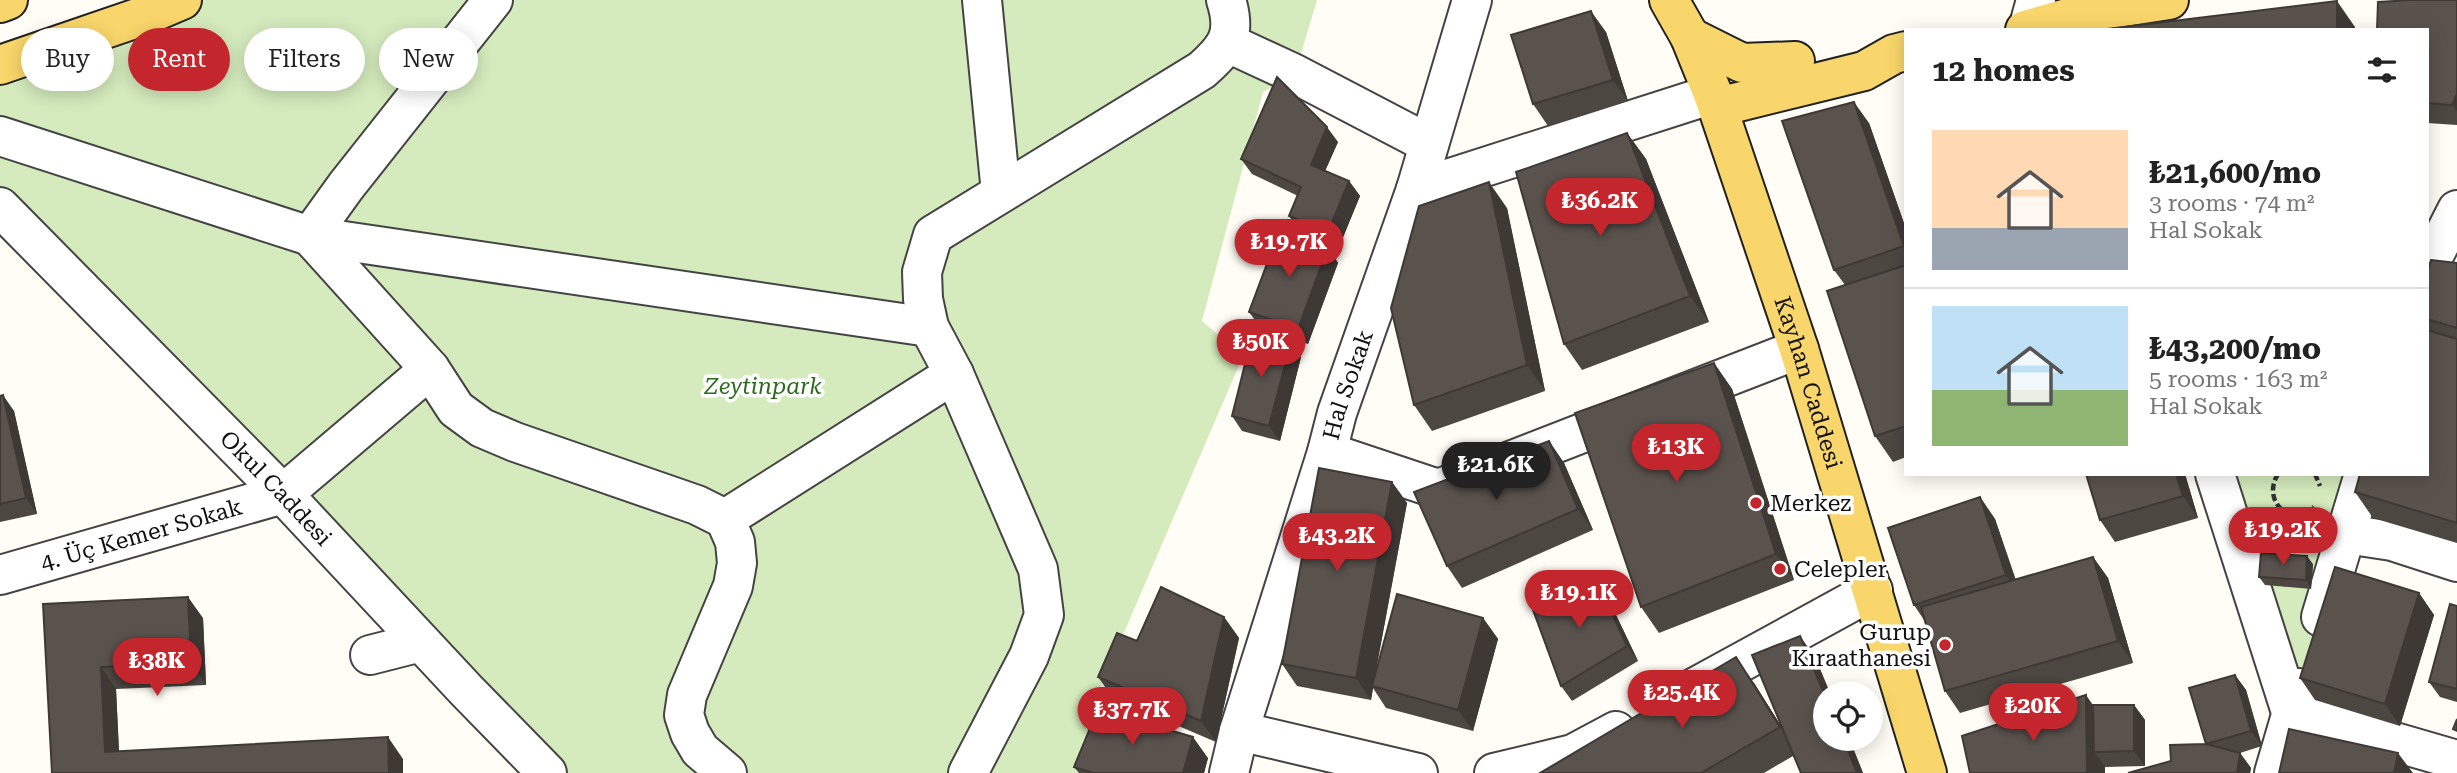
<!DOCTYPE html>
<meta charset="utf-8">
<style>
:root{--surface:#fff;--page:#f2f2f2;--text:#222;--muted:#767676;--line:#e0e0e0;--accent:#c4262e}
body{margin:0;font-family:"Roboto Serif",serif;background:var(--page);color:var(--text);height:100vh;display:flex;flex-direction:column;font-size:26px;white-space:nowrap}
*{box-sizing:border-box;margin:0}
p{font-size:23px;color:var(--muted)}
.icon{flex:none;width:38px;height:38px;fill:none;stroke:currentColor;stroke-width:2;stroke-linecap:round;stroke-linejoin:round}
.map{position:relative;flex:1;overflow:hidden}
.panel{position:absolute;left:1904px;top:28px;width:525px;height:448px;display:flex;flex-direction:column;background:var(--surface);border-radius:0px;box-shadow:0 4px 18px #0003}
.panel>*{flex:none}
.top-card{position:absolute;left:21px;top:28px;width:665px;height:63px;display:flex;gap:14px}
.fabs{position:absolute;left:1813px;top:681px;display:grid;gap:14px}
.fabs a{display:grid;place-items:center;width:70px;height:70px;border-radius:50%;background:var(--surface);box-shadow:0 4px 18px #0003;font-size:35px}
.price{position:absolute;translate:-50% -60px;padding:0 16px;border-radius:24px;background:var(--accent);color:#fff;font-size:23px;line-height:46px;filter:drop-shadow(0 2px 4px #0008)}
.price::after{content:'';position:absolute;left:50%;top:42px;width:21px;height:16px;margin-left:-10px;background:inherit;clip-path:polygon(0 0,100% 0,50% 100%)}
.price.current{background:#222;color:#fff}
ul{padding:0;list-style:none}
li{display:flex;align-items:center;gap:21px;height:175px;padding:0 28px}
li+li{border-top:2px solid var(--line)}
li span{display:grid;place-items:center;flex:none;width:196px;height:140px;border-radius:0px;color:#555}
li>.icon{margin-inline-start:auto}
span .icon{width:84px;height:84px;fill:#fffc;stroke-width:1}
li b{font-size:30px}
h2{display:flex;justify-content:space-between;align-items:center;height:84px;padding:0 28px;font-size:30px}
.tag{padding:0 24px;border-radius:32px;background:var(--surface);box-shadow:0 4px 18px #0003;font-size:24px;line-height:63px}
.tag.current{background:var(--accent);color:#fff}
.map>svg:first-child{display:block}
.green{fill:#d5ebbd}
.lines{fill:none;stroke-linecap:round;stroke-linejoin:round}
.minor-casing{stroke:#444;stroke-width:42}
.major-casing{stroke:#222;stroke-width:42}
.path{stroke:#333;stroke-width:4.5;stroke-dasharray:7 3.5;stroke-linecap:butt}
.minor{stroke:#fff;stroke-width:38}
.major{stroke:#f9d66b;stroke-width:38}
.wall{fill:#4d4742}
.shaded-wall{fill:#3f3936}
.building{fill:#5a524d;stroke:#3f3936;stroke-width:2}
.poi-dot{fill:#c4262e;stroke:#fff;stroke-width:2.5}
.labels{text-anchor:middle;stroke-width:7;stroke-linejoin:round;paint-order:stroke}
.street-label{font-size:23px;fill:#111;stroke:#fff}
.park-label{font-size:23px;font-style:italic;fill:#2f6b1f;stroke:#fff}
.poi-label{font-size:23px;fill:#111;stroke:#fff;text-anchor:start}
</style>
<div class="map">
<svg width="2457" height="773" viewBox="0 0 2457 773">
<rect width="100%" height="100%" fill="#fffdf5"/>
<path class="green" d="M 182,0 L 1317,0 L 1295,74 L 1263,92 L 1202,321 L 1243,356 L 1098,693 L 1113,730 L 1096,773 L 547,773 L 0,207 L 0,65 Z
M 2215,474 L 2364,474 L 2291,712 Z"/>
<g class="lines">
<g class="minor-casing">
<g id="minor">
<path d="M 493,0 L 346,186 L 310,236 L 430,369 L 456,409 L 482,428 L 515,442 L 697,505 L 725,519 L 735,542 L 737,563 L 733,586 L 687,695 L 684,715 L 690,733 L 700,750 L 727,773"/>
<path d="M 982,0 L 1001,193"/>
<path d="M 2028,29 L 2036,0"/>
<path d="M 1228,43 L 1295,74 L 1429,144"/>
<path d="M 0,136 L 310,236 L 929,327"/>
<path d="M 1416,189 L 1713,94"/>
<path id="s1" d="M 0,207 L 283,494 L 466,690 L 547,773"/>
<path d="M 2427,269 L 2457,210"/>
<path d="M 1327,452 L 1438,489 L 1799,349"/>
<path d="M 2215,474 L 2291,712 L 2457,760"/>
<path d="M 725,519 L 954,374"/>
<path d="M 2346,534 L 2392,541 L 2457,562"/>
<path id="s2" d="M 0,575 L 283,494 L 430,369"/>
<path d="M 2321,617 L 2364,474"/>
<path d="M 370,655 L 421,642"/>
<path d="M 1694,688 L 1873,590"/>
<path d="M 1239,731 L 1418,773"/>
<path d="M 968,773 L 1029,656 L 1044,615 L 1038,569 L 954,374 L 929,327 L 923,299 L 922,272 L 933,235 L 1202,70 C 1227,48 1237,34 1226,0"/>
<path id="s3" d="M 1229,773 L 1239,731 L 1327,452 L 1337,413 L 1416,189 L 1472,0"/>
<path d="M 1494,773 L 1573,754 L 1616,731"/>
<path d="M 2274,773 L 2299,688"/>
</g>
</g>
<g class="major-casing">
<g id="major">
<path id="s4" d="M 1669,0 L 1690,37 L 1713,94 L 1799,349 L 1927,773"/>
<path d="M 0,3 L 8,0"/>
<path d="M 2025,30 L 2085,13 L 2169,0"/>
<path d="M 1690,37 L 1742,63 L 1795,61"/>
<path d="M 0,65 L 149,14 L 182,0"/>
<path d="M 1718,107 L 1864,71 L 1894,54 L 1906,51"/>
</g>
</g>
<path class="path" d="M 2278,474 C 2261,501 2291,529 2314,507
M 2315,474 L 2320,486"/>
<use href="#minor" class="minor"/>
<use href="#major" class="major"/>
</g>
<path class="wall" d="M 2457,0 L 2457,125 L 2427,123 L 2427,30 Z
M 1606,32 L 1628,101 L 1548,126 L 1533,104 Z
M 1869,123 L 1906,229 L 1906,457 L 1893,462 L 1875,436 L 1845,285 L 1834,270 Z
M 1627,133 L 1646,159 L 1709,322 L 1582,370 L 1564,344 Z
M 1338,142 L 1325,171 L 1349,181 L 1360,196 L 1339,247 L 1300,231 L 1289,216 L 1298,196 L 1252,174 L 1241,159 Z
M 1507,208 L 1545,391 L 1432,431 L 1414,405 Z
M 1328,247 L 1338,263 L 1308,344 L 1260,327 L 1249,312 Z
M 2457,263 L 2457,543 L 2373,518 L 2355,492 L 2427,474 L 2427,274 Z
M 1301,357 L 1280,441 L 1242,431 L 1232,416 Z
M 1714,363 L 1732,389 L 1794,580 L 1659,633 L 1641,607 Z
M 0,396 L 14,411 L 37,514 L 0,522 Z
M 1549,441 L 1564,463 L 1593,530 L 1462,588 L 1447,566 Z
M 2086,474 L 2185,474 L 2198,518 L 2115,542 L 2100,520 Z
M 1392,482 L 1407,503 L 1376,669 L 1483,618 L 1498,639 L 1473,731 L 1386,708 L 1373,688 L 1371,700 L 1297,686 L 1282,664 Z
M 1980,497 L 1995,519 L 2016,580 L 2093,557 L 2108,578 L 2133,663 L 1960,713 L 1945,691 L 1924,620 L 1914,605 Z
M 2313,564 L 2311,589 L 2265,585 L 2259,577 Z
M 2419,593 L 2434,615 L 2400,726 L 2315,700 L 2300,678 Z
M 1606,594 L 1638,661 L 1572,701 L 1561,686 Z
M 43,604 L 203,618 L 206,685 L 116,689 L 119,751 L 403,759 L 52,773 Z
M 2457,606 L 2457,702 L 2440,697 L 2429,682 Z
M 1224,617 L 1239,638 L 1216,742 L 1113,698 L 1098,677 Z
M 1815,657 L 1830,693 L 1825,693 L 1825,738 L 1849,738 L 1863,773 L 1801,773 L 1793,756 L 1764,773 L 1540,773 L 1754,683 L 1781,726 Z
M 2235,675 L 2246,690 L 2262,746 L 2240,753 L 2251,768 L 2250,773 L 2128,773 L 2171,761 L 2206,744 Z
M 2093,705 L 2134,705 L 2145,720 L 2145,766 L 2105,767 L 2105,773 L 1970,773 Z
M 1208,758 L 1204,773 L 1079,773 L 1074,767 Z"/>
<path class="shaded-wall" d="M 2337,1 L 2355,27 L 2355,30 L 2337,30 Z
M 1591,11 L 1606,32 L 1628,101 L 1613,80 Z
M 2457,94 L 2457,111 L 2452,105 Z
M 1854,102 L 1869,123 L 1906,229 L 1906,248 Z
M 1327,127 L 1338,142 L 1321,180 L 1311,165 Z
M 1627,133 L 1646,159 L 1709,322 L 1690,296 Z
M 1349,181 L 1360,196 L 1339,247 L 1328,232 Z
M 1489,182 L 1507,208 L 1545,391 L 1527,365 Z
M 1328,247 L 1338,263 L 1308,344 L 1298,329 Z
M 1291,342 L 1301,357 L 1280,441 L 1269,426 Z
M 1714,363 L 1732,389 L 1794,580 L 1776,554 Z
M 3,395 L 14,411 L 37,514 L 26,498 Z
M 1549,441 L 1564,463 L 1593,530 L 1578,509 Z
M 2176,474 L 2185,474 L 2198,518 L 2183,496 Z
M 1392,482 L 1407,503 L 1373,687 L 1372,686 L 1373,688 L 1371,700 L 1356,678 Z
M 1980,497 L 1995,519 L 2021,597 L 2006,575 Z
M 2307,556 L 2313,564 L 2311,589 L 2306,580 Z
M 2093,557 L 2108,578 L 2133,663 L 2118,641 Z
M 1596,579 L 1606,594 L 1638,661 L 1627,646 Z
M 2419,593 L 2434,615 L 2400,726 L 2385,704 Z
M 188,597 L 203,618 L 206,685 L 191,663 Z
M 1224,617 L 1239,638 L 1216,742 L 1201,721 Z
M 1483,618 L 1498,639 L 1473,731 L 1458,710 Z
M 1800,636 L 1815,657 L 1830,693 L 1825,693 L 1825,696 Z
M 1736,657 L 1754,683 L 1798,753 L 1780,727 Z
M 101,667 L 116,689 L 120,773 L 105,752 Z
M 2235,675 L 2246,690 L 2262,746 L 2251,731 Z
M 2086,695 L 2104,721 L 2094,752 L 2105,767 L 2105,773 L 2087,773 Z
M 2134,705 L 2145,720 L 2145,766 L 2134,751 Z
M 388,737 L 403,759 L 403,773 L 389,773 Z
M 1193,737 L 1208,758 L 1204,773 L 1183,773 Z
M 1843,738 L 1849,738 L 1863,773 L 1857,773 Z
M 2240,753 L 2251,768 L 2250,773 L 2237,773 Z
M 2398,753 L 2413,773 L 2394,773 Z"/>
<path class="building" d="M 2410,0 L 2457,0 L 2457,94 L 2452,105 L 2427,103 L 2427,30 L 2377,30 L 2378,2 Z
M 2337,1 L 2337,30 L 2107,29 Z
M 1591,11 L 1613,80 L 1533,104 L 1511,35 Z
M 1277,77 L 1327,127 L 1311,165 L 1349,181 L 1328,232 L 1289,216 L 1301,187 L 1241,159 Z
M 1854,102 L 1904,246 L 1834,270 L 1782,121 Z
M 1627,133 L 1690,296 L 1564,344 L 1516,172 Z
M 1489,182 L 1527,365 L 1414,405 L 1391,308 L 1419,206 Z
M 1280,229 L 1328,247 L 1298,329 L 1249,312 Z
M 2431,260 L 2457,263 L 2457,328 L 2427,319 L 2427,274 Z
M 1906,265 L 1906,426 L 1875,436 L 1827,291 Z
M 2427,330 L 2457,339 L 2457,523 L 2355,492 L 2360,474 L 2427,474 Z
M 1253,332 L 1291,342 L 1269,426 L 1232,416 Z
M 1714,363 L 1776,554 L 1641,607 L 1575,413 Z
M 3,395 L 26,498 L 0,504 L 0,396 Z
M 1549,441 L 1578,509 L 1447,566 L 1414,492 Z
M 1319,468 L 1392,482 L 1356,678 L 1282,664 Z
M 2086,474 L 2176,474 L 2183,496 L 2100,520 Z
M 1980,497 L 2006,575 L 1914,605 L 1888,528 Z
M 2261,553 L 2307,556 L 2306,580 L 2259,577 Z
M 2093,557 L 2118,641 L 1945,691 L 1921,607 Z
M 2335,567 L 2419,593 L 2385,704 L 2300,678 Z
M 1596,579 L 1627,646 L 1561,686 L 1532,607 Z
M 1161,587 L 1224,617 L 1201,721 L 1098,677 L 1117,633 L 1137,641 Z
M 1397,594 L 1483,618 L 1458,710 L 1372,686 Z
M 188,597 L 191,663 L 101,667 L 105,752 L 388,737 L 389,773 L 52,773 L 43,604 Z
M 2450,604 L 2457,606 L 2457,689 L 2429,682 Z
M 1800,636 L 1825,696 L 1825,738 L 1843,738 L 1857,773 L 1801,773 L 1752,655 Z
M 1736,657 L 1780,727 L 1701,773 L 1540,773 Z
M 2235,675 L 2251,731 L 2206,744 L 2189,688 Z
M 2086,695 L 2087,773 L 1970,773 L 1962,736 Z
M 2093,705 L 2134,705 L 2134,751 L 2094,752 Z
M 1098,709 L 1193,737 L 1183,773 L 1093,773 L 1074,767 Z
M 2457,719 L 2457,731 L 2453,729 Z
M 2289,729 L 2398,753 L 2394,773 L 2279,773 Z
M 2206,744 L 2240,753 L 2237,773 L 2128,773 L 2171,761 L 2170,745 Z"/>
<g class="poi-dot">
<circle cx="1756" cy="503" r="7"/>
<circle cx="1780" cy="569" r="7"/>
<circle cx="1945" cy="645" r="7"/>
</g>
<g class="labels">
<g class="street-label">
<text dy="8" stroke="none"><textPath href="#s4" startOffset="408">Kayhan Caddesi</textPath></text>
<text dy="8" stroke="none"><textPath href="#s3" startOffset="406">Hal Sokak</textPath></text>
<text dy="8" stroke="none"><textPath href="#s1" startOffset="394">Okul Caddesi</textPath></text>
<text dy="8" stroke="none"><textPath href="#s2" startOffset="147">4. Üç Kemer Sokak</textPath></text>
</g>
<g class="park-label">
<text x="763" y="394">Zeytinpark</text>
</g>
<g class="poi-label">
<text x="1770" y="511">Merkez</text>
<text x="1794" y="577">Celepler</text>
<text x="1931" y="640" text-anchor="end">Gurup<tspan x="1931" dy="26">Kıraathanesi</tspan></text>
</g>
</g>
</svg>
<div class="fabs">
<a><svg class="icon" aria-label="locate" viewBox="0 0 24 24"><circle cx="12" cy="12" r="6"/><path d="M12 2v4M12 18v4M2 12h4M18 12h4"/></svg></a>
</div>
<b class="price" style="left:1600px;top:238px">₺36.2K</b>
<b class="price" style="left:1289px;top:279px">₺19.7K</b>
<b class="price" style="left:1261px;top:379px">₺50K</b>
<b class="price" style="left:1676px;top:484px">₺13K</b>
<b class="price current" style="left:1496px;top:502px">₺21.6K</b>
<b class="price" style="left:2283px;top:567px">₺19.2K</b>
<b class="price" style="left:1337px;top:573px">₺43.2K</b>
<b class="price" style="left:1579px;top:630px">₺19.1K</b>
<b class="price" style="left:157px;top:698px">₺38K</b>
<b class="price" style="left:1682px;top:730px">₺25.4K</b>
<b class="price" style="left:2033px;top:743px">₺20K</b>
<b class="price" style="left:1132px;top:747px">₺37.7K</b>
<div class="top-card">
<a class="tag">Buy</a>
<a class="tag current">Rent</a>
<a class="tag">Filters</a>
<a class="tag">New</a>
</div>
<section class="panel">
<h2>12 homes<svg class="icon" aria-label="filters" viewBox="0 0 24 24"><path d="M4 7h16M4 17h16"/><circle cx="9" cy="7" r="2"/><circle cx="15" cy="17" r="2"/></svg></h2>
<ul>
<li><span style="background:linear-gradient(#ffd9b3 70%,#9aa5b1 0)"><svg class="icon" aria-label="home" viewBox="0 0 24 24"><path d="M3 11l9-7 9 7M6 9v11h12V9"/></svg></span><div><b>₺21,600/mo</b><p>3 rooms · 74 m²</p><p>Hal Sokak</p></div></li>
<li><span style="background:linear-gradient(#bfe0f5 60%,#8fb573 0)"><svg class="icon" aria-label="home" viewBox="0 0 24 24"><path d="M3 11l9-7 9 7M6 9v11h12V9"/></svg></span><div><b>₺43,200/mo</b><p>5 rooms · 163 m²</p><p>Hal Sokak</p></div></li>
</ul>
</section>
</div>
